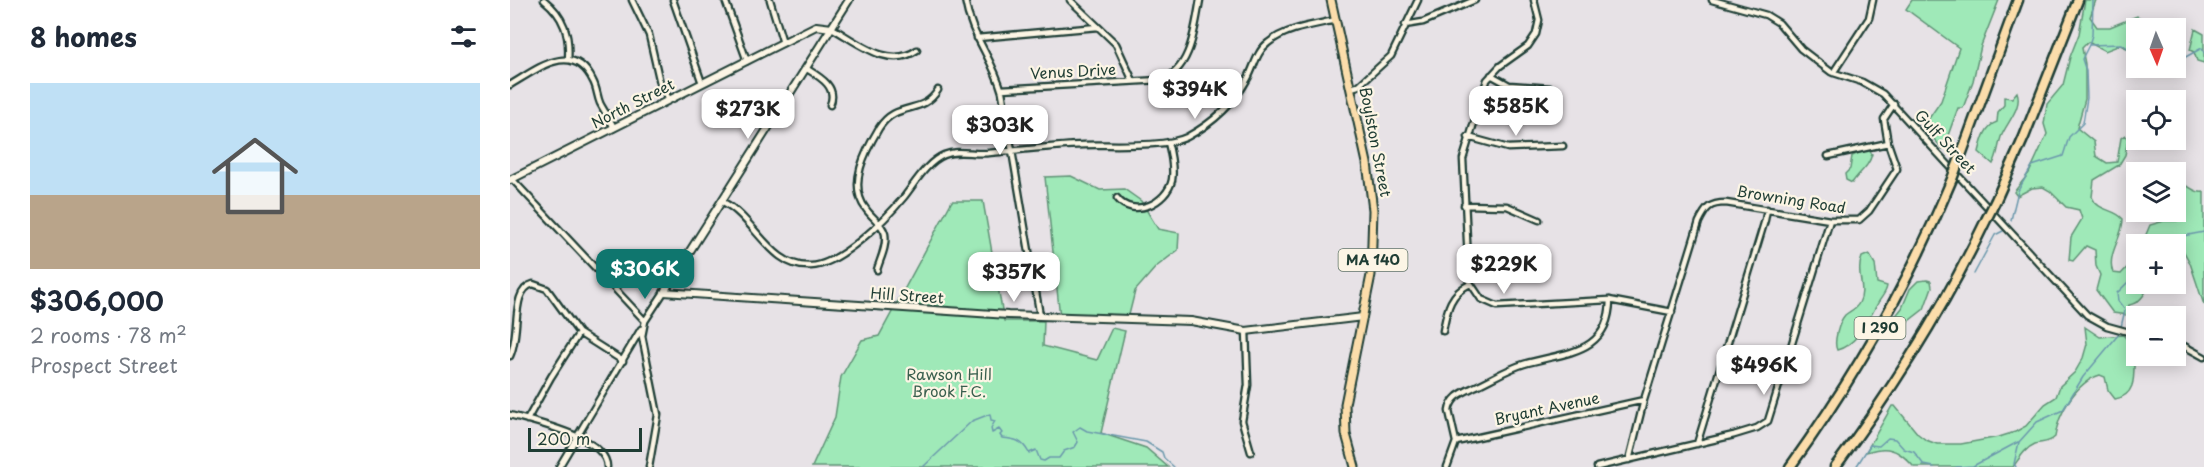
<!DOCTYPE html>
<meta charset="utf-8">
<style>
:root{--surface:#fff;--page:#f2f2f3;--text:#1f2937;--muted:#747a83;--accent:#0f766e}
body{margin:0;font-family:"Playpen Sans",sans-serif;background:var(--page);color:var(--text);height:100vh;display:flex;flex-direction:column;font-size:22px;white-space:nowrap}
*{box-sizing:border-box;margin:0}
p{font-size:20px;color:var(--muted)}
.icon{flex:none;width:33px;height:33px;fill:none;stroke:currentColor;stroke-width:2;stroke-linecap:round;stroke-linejoin:round}
.map{position:relative;flex:1;overflow:hidden}
.panel{display:flex;flex-direction:column;background:var(--surface);width:510px}
.panel>*{flex:none}
.needle{width:39px;rotate:178deg}
.fabs{position:absolute;left:1616px;top:18px;display:grid;gap:12px}
.fabs a{display:grid;place-items:center;width:60px;height:60px;border-radius:0px;background:var(--surface);box-shadow:0 3px 15px #0003;font-size:30px}
.scale{position:absolute;left:18px;bottom:15px;width:114px;box-sizing:border-box;padding-left:6px;border:3px solid #1f3d34;border-top:0;font-size:16px;line-height:21px;white-space:nowrap;color:#1f3d34;-webkit-text-stroke:4px #fcf5e5;paint-order:stroke}
.price{position:absolute;translate:-50% -51px;padding:0 14px;border-radius:12px;background:#fff;color:#222;font-size:20px;line-height:39px;filter:drop-shadow(0 2px 3px #0008)}
.price::after{content:'';position:absolute;left:50%;top:36px;width:18px;height:14px;margin-left:-9px;background:inherit;clip-path:polygon(0 0,100% 0,50% 100%)}
.price.active{background:var(--accent);color:#fff}
ul{padding:0;list-style:none}
li{display:grid;align-content:center;gap:12px;height:318px;padding:0 30px}
li span{display:grid;place-items:center;height:186px;border-radius:0px;color:#555}
li>.icon{margin-inline-start:auto}
span .icon{width:108px;height:108px;fill:#fffc;stroke-width:1}
li b{font-size:26px}
h2{display:flex;justify-content:space-between;align-items:center;height:72px;padding:0 30px;font-size:26px}
main{display:flex;flex:1;min-height:0}
.map>svg:first-child{display:block}
.green{fill:#9fe9b8;stroke:#5f9376;stroke-width:1.5}
.lines{fill:none;stroke-linecap:round;stroke-linejoin:round}
.stream{stroke:#6b98ac;stroke-width:1.5}
.street-casing{stroke:#1f3d34;stroke-width:9}
.secondary-casing{stroke:#1f3d34;stroke-width:10}
.primary-casing{stroke:#1f3d34;stroke-width:11}
.highway-casing{stroke:#1f3d34;stroke-width:13}
.street{stroke:#fcf5e5;stroke-width:4.5}
.secondary{stroke:#fcf5e5;stroke-width:6}
.primary{stroke:#fbddab;stroke-width:7}
.highway{stroke:#fbddab;stroke-width:8}
.highway-bridge-casing{stroke:#1f3d34;stroke-width:13;stroke-linecap:butt}
.highway-bridge{stroke:#fbddab;stroke-width:8}
.labels{text-anchor:middle;stroke-width:4.5;stroke-linejoin:round;paint-order:stroke}
.shield{fill:#fcf5e5;stroke:#617469;stroke-width:1.5}
.shield-label{font-size:14px;font-weight:bold;fill:#1f3d34}
.street-label{font-size:15px;fill:#1f3d34;stroke:#fcf5e5}
.park-label{font-size:15px;fill:#395f4e;stroke:#fcf5e5}
</style>
<main>
<section class="panel">
<h2>8 homes<svg class="icon" aria-label="filters" viewBox="0 0 24 24"><path d="M4 7h16M4 17h16"/><circle cx="9" cy="7" r="2"/><circle cx="15" cy="17" r="2"/></svg></h2>
<ul>
<li><span style="background:linear-gradient(#bfe0f5 60%,#b9a48a 0)"><svg class="icon" aria-label="home" viewBox="0 0 24 24"><path d="M3 11l9-7 9 7M6 9v11h12V9"/></svg></span><div><b>$306,000</b><p>2 rooms · 78 m²</p><p>Prospect Street</p></div></li>
</ul>
</section>
<div class="map">
<svg width="1694" height="467" viewBox="0 0 1694 467">
<rect width="100%" height="100%" fill="#e7e2e6"/>
<filter id="ink" filterUnits="userSpaceOnUse"><feTurbulence type="fractalNoise" baseFrequency=".0167" numOctaves="2"/><feDisplacementMap in="SourceGraphic" scale="12" xChannelSelector="R" yChannelSelector="G"/><feConvolveMatrix kernelMatrix="1 2 1 2 8 2 1 2 1" color-interpolation-filters="sRGB"/></filter>
<g filter="url(#ink)">
<path class="green" d="M 1402,0 L 1489,0 L 1471,46 L 1463,81 L 1453,108 L 1448,108 L 1433,149 L 1413,127 L 1431,101 L 1449,48 L 1396,9 Z
M 1575,0 L 1586,0 L 1580,17 L 1587,27 L 1600,27 L 1627,16 L 1637,21 L 1639,25 L 1625,25 C 1620,37 1626,47 1626,58 L 1622,56 L 1619,49 L 1610,45 L 1595,51 L 1578,42 L 1572,48 L 1575,64 L 1575,99 L 1567,128 L 1584,142 L 1586,156 L 1597,163 L 1607,162 L 1611,138 L 1615,135 L 1618,139 L 1615,155 L 1609,165 L 1584,180 L 1582,197 C 1588,212 1604,208 1613,219 C 1613,238 1596,254 1603,273 L 1611,274 L 1626,258 L 1626,284 L 1639,284 C 1636,293 1630,303 1619,305 L 1617,315 L 1603,313 L 1586,290 L 1590,275 L 1586,266 L 1585,250 L 1576,246 L 1563,261 L 1559,260 L 1561,237 L 1572,219 L 1569,210 L 1556,207 L 1540,191 L 1533,187 L 1522,188 L 1507,196 L 1504,192 L 1519,173 L 1537,134 L 1534,124 L 1537,104 L 1553,85 L 1560,57 L 1569,34 Z
M 1685,29 L 1694,34 L 1694,63 L 1687,61 L 1684,52 L 1680,50 Z
M 1507,92 C 1513,108 1496,123 1491,137 C 1488,146 1488,155 1483,164 L 1469,152 C 1472,140 1475,126 1487,122 L 1488,112 L 1494,105 L 1494,97 L 1502,98 Z
M 1358,149 L 1362,154 C 1359,167 1349,172 1342,183 L 1336,180 L 1335,174 L 1340,169 L 1342,156 Z
M 561,176 L 590,190 L 614,189 L 631,201 L 648,229 L 669,233 L 668,250 L 646,267 L 625,291 L 618,319 L 550,317 L 535,177 Z
M 1671,185 C 1680,184 1684,194 1694,192 L 1694,305 L 1680,263 L 1674,252 L 1665,250 L 1665,244 L 1632,244 L 1640,225 L 1654,221 L 1667,221 L 1670,213 L 1665,188 Z
M 442,201 L 473,201 L 494,321 L 534,321 L 533,346 L 587,360 L 602,328 L 615,331 L 591,433 L 636,448 L 658,467 L 302,467 L 325,417 L 331,377 L 352,340 L 369,336 Z
M 1359,254 L 1365,264 L 1367,283 L 1377,286 C 1376,293 1372,296 1368,303 C 1358,320 1348,344 1327,350 C 1323,342 1329,322 1335,315 C 1340,311 1346,309 1349,303 C 1357,288 1345,274 1352,257 Z
M 1417,280 L 1421,281 L 1422,287 L 1414,309 L 1387,330 L 1380,330 L 1380,323 L 1392,308 L 1400,289 L 1408,281 Z
M 1575,327 L 1590,337 L 1613,335 C 1617,339 1623,345 1624,351 C 1625,351 1624,360 1624,360 C 1624,376 1626,396 1605,399 L 1598,390 L 1595,377 L 1590,375 C 1566,382 1548,414 1545,437 C 1539,443 1533,442 1525,444 C 1515,448 1509,459 1503,467 L 1404,467 C 1395,457 1385,447 1370,449 C 1365,449 1361,451 1356,452 L 1382,406 L 1385,406 L 1408,434 L 1416,440 L 1427,444 L 1451,444 L 1489,437 L 1505,432 L 1516,426 L 1535,404 L 1546,397 L 1550,386 L 1565,372 L 1573,358 L 1577,344 Z"/>
<g class="lines">
<path class="stream" d="M 1583,0 L 1582,35 L 1579,45 L 1612,44 L 1626,54
M 1665,59 L 1670,60 L 1692,48 L 1694,53
M 1501,220 L 1508,191 L 1522,166 L 1553,156 L 1559,137 L 1573,123 L 1577,98 L 1576,71 L 1572,59 L 1579,45
M 1652,244 L 1673,236 L 1694,232
M 1464,274 L 1485,235 L 1493,231
M 1611,327 L 1615,310 L 1608,301 L 1607,293 L 1626,274
M 413,467 L 462,421 L 480,414 L 481,420 L 485,421 L 481,428 L 482,433 L 489,429 L 492,433 L 490,435 L 492,438 C 505,439 512,440 519,453 L 526,450 L 530,460 L 534,461 L 539,458 L 549,458 L 554,451 L 565,447 L 568,442 L 563,432 L 570,427 L 577,431 L 636,442 L 652,452 L 654,458 L 664,467
M 1346,467 L 1360,445 L 1369,446 L 1378,438 L 1385,439 L 1394,449 L 1404,452 L 1414,465 L 1424,467
M 1446,467 L 1463,466 L 1508,442
M 1506,467 L 1504,464 L 1509,442 L 1527,422 L 1553,410 L 1573,377 L 1609,334"/>
<g class="street-casing">
<path id="street" d="M 34,0 C 54,16 60,35 58,60
M 122,0 L 139,35 L 150,83 L 159,99
M 163,0 L 192,83
M 215,0 L 237,61
M 260,0 L 273,43
M 455,0 C 461,37 482,56 492,92 L 530,316
M 560,0 L 606,44 L 623,81
M 1024,0 L 1029,20 L 1026,34 L 1018,46 L 990,66 L 977,80 L 953,159 L 959,281 L 971,299 L 987,306 L 1099,300 L 1162,312
M 1202,0 L 1256,15 L 1269,23 L 1291,49 L 1321,72 L 1352,82 L 1373,94 L 1577,315 L 1597,326 L 1626,334
M 895,25 L 913,22 L 965,0
M 322,28 C 347,42 379,70 407,50
M 467,38 L 588,27
M 297,69 C 310,77 328,87 320,105
M 1323,73 L 1359,18 L 1363,0
M 981,75 L 999,85 L 1040,88
M 0,85 C 26,70 63,39 83,81 C 87,88 87,96 90,103 C 94,111 100,119 104,128
M 841,88 L 848,86 L 881,56 L 908,0
M 491,89 L 650,80 C 681,72 685,27 690,0
M 958,137 L 998,148 L 1053,146
M 1318,156 L 1378,143
M 2,179 L 135,321
M 607,198 C 623,219 657,203 662,180 C 664,168 661,154 658,142
M 213,202 C 245,218 261,269 301,266 C 330,265 376,219 394,197 C 405,183 417,162 434,155 C 448,149 464,155 479,153 C 511,150 542,146 574,145 C 600,144 655,148 677,137 C 703,123 724,104 738,78 C 744,67 747,51 758,43 C 776,28 804,25 826,20
M 954,205 L 997,206 L 1029,220
M 367,270 C 370,259 377,247 375,234 C 373,224 362,218 356,209 C 337,185 356,150 369,128 C 387,100 412,116 428,90
M 736,331 L 738,385 L 732,421 L 741,452
M 933,331 C 937,311 939,294 960,284
M 1665,341 L 1694,357
M 0,356 C 11,333 0,290 23,284 L 37,289 L 69,333 L 113,361
M 0,415 C 24,422 97,437 97,467
M 17,420 L 41,377 L 69,333
M 946,442 L 1134,400
M 1187,444 L 1255,220 L 1257,209
M 1119,460 L 1134,400 L 1189,222 C 1196,208 1199,203 1216,203 L 1320,220 L 1349,220 L 1359,211 L 1387,169 L 1378,143 L 1374,119 L 1384,104
M 49,467 L 131,329
M 139,467 L 148,415 L 132,336 L 135,321 L 154,292
M 937,467 L 946,442 L 939,411 C 941,397 952,393 964,387 C 980,380 997,369 1014,364 C 1054,352 1099,355 1100,300
M 1087,467 L 1224,435 L 1247,428 L 1258,421 L 1320,220"/>
</g>
<g class="secondary-casing">
<path id="secondary" d="M 339,0 L 154,292 L 498,315 L 681,321 L 736,331 L 853,317
M 0,180 L 306,26 L 322,28"/>
</g>
<g class="primary-casing">
<path id="primary" d="M 821,0 L 857,163 L 863,210 L 861,275 L 835,404 L 836,434 L 845,467"/>
</g>
<g class="highway-casing">
<path id="highway" d="M 1450,158 L 1508,0
M 1486,200 L 1514,137 L 1568,0
M 1280,467 C 1345,377 1400,281 1442,179
M 1325,467 C 1383,389 1434,308 1476,220"/>
</g>
<use href="#street" class="street"/>
<use href="#secondary" class="secondary"/>
<use href="#primary" class="primary"/>
<use href="#highway" class="highway"/>
<g class="highway-bridge-casing">
<path id="highway-bridge" d="M 1442,179 L 1450,158
M 1476,220 L 1486,200"/>
</g>
<use href="#highway-bridge" class="highway-bridge"/>
</g>
</g>
<g class="labels">
<g class="shield">
<rect x="828.5" y="249" width="69" height="22" rx="4.5"/>
<rect x="1344.5" y="317" width="51" height="22" rx="4.5"/>
</g>
<g class="shield-label">
<text x="863" y="265">MA 140</text>
<text x="1370" y="333">I 290</text>
</g>
<g class="street-label">
<text transform="translate(563 72) rotate(-3)" y="5">Venus Drive</text>
<text transform="translate(123 104) rotate(-27)" y="5">North Street</text>
<text transform="translate(865 142) rotate(79)" y="5">Boylston Street</text>
<text transform="translate(1435 142) rotate(47)" y="5">Gulf Street</text>
<text transform="translate(1281 200) rotate(9)" y="5">Browning Road</text>
<text transform="translate(397 296) rotate(4)" y="5">Hill Street</text>
<text transform="translate(1037 409) rotate(-12)" y="5">Bryant Avenue</text>
</g>
<g class="park-label">
<text x="439" y="380">Rawson Hill<tspan x="439" dy="17">Brook F.C.</tspan></text>
</g>
</g>
</svg>
<div class="fabs">
<a><svg class="needle" viewBox="-14 -14 28 28"><path d="M0-13l5 13h-10z" fill="#e53935"/><path d="M0 13l5-13h-10z" fill="#747a83"/></svg></a>
<a><svg class="icon" aria-label="locate" viewBox="0 0 24 24"><circle cx="12" cy="12" r="6"/><path d="M12 2v4M12 18v4M2 12h4M18 12h4"/></svg></a>
<a><svg class="icon" aria-label="layers" viewBox="0 0 24 24"><path d="M12 4l9 5-9 5-9-5zM3 14l9 5 9-5"/></svg></a>
<a>+</a>
<a>−</a>
</div>
<div class="scale">200 m</div>
<b class="price" style="left:685px;top:120px">$394K</b>
<b class="price" style="left:1006px;top:137px">$585K</b>
<b class="price" style="left:238px;top:140px">$273K</b>
<b class="price" style="left:490px;top:156px">$303K</b>
<b class="price" style="left:994px;top:295px">$229K</b>
<b class="price active" style="left:135px;top:300px">$306K</b>
<b class="price" style="left:504px;top:303px">$357K</b>
<b class="price" style="left:1254px;top:396px">$496K</b>
</div>
</main>
